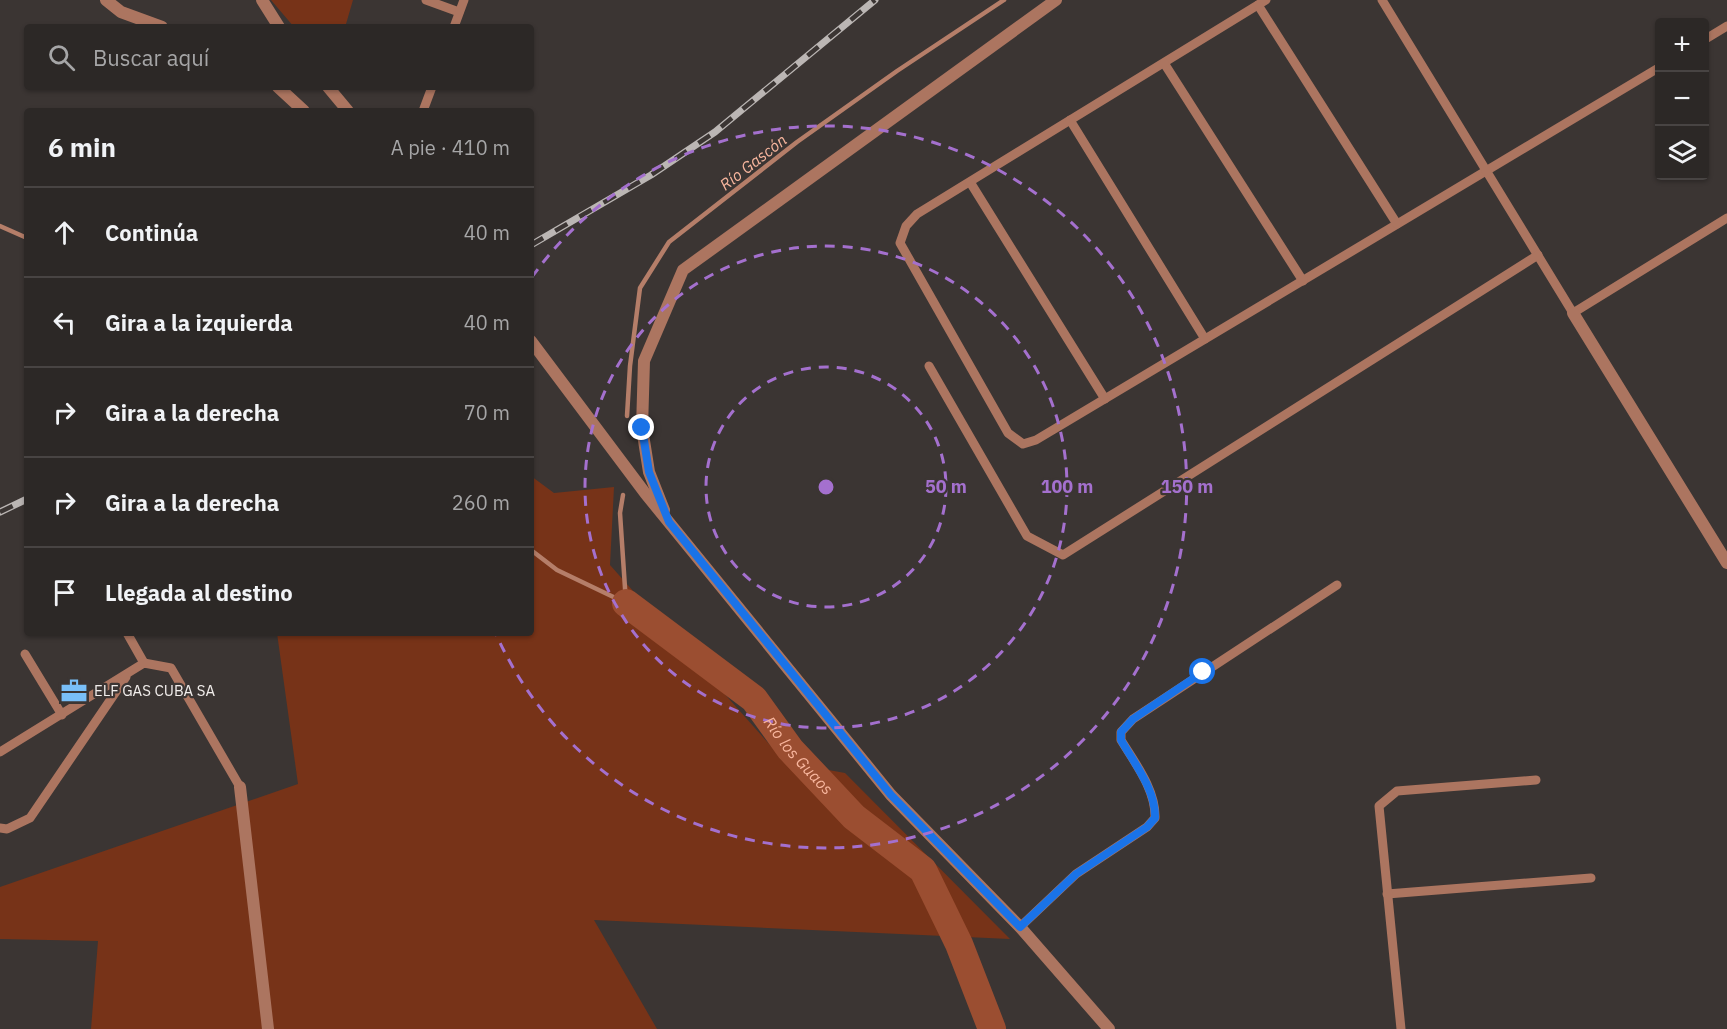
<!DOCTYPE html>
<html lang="es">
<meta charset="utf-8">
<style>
:root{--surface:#2c2826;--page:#34302e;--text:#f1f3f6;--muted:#a6a6a7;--line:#484443}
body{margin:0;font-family:"IBM Plex Sans",sans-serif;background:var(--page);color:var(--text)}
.controls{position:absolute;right:18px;top:18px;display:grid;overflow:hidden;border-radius:6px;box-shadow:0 2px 4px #0004}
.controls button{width:54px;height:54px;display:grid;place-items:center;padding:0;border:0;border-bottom:2px solid var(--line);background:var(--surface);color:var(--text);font:30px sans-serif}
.stop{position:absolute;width:18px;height:18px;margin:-14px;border:4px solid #1a73e8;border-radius:50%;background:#fff}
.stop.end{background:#1a73e8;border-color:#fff;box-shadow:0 2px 6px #0008}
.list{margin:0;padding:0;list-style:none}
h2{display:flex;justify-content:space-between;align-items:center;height:78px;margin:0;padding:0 24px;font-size:26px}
h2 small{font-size:20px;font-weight:400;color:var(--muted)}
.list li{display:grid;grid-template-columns:39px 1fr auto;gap:18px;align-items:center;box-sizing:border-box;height:90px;padding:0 24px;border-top:2px solid var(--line)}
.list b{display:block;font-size:22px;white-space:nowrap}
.list em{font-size:20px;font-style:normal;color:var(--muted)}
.icon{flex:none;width:33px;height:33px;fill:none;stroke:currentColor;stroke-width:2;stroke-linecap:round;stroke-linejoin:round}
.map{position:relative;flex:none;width:1727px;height:1029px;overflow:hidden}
.search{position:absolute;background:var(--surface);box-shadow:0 2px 4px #0004;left:24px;top:24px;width:510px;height:66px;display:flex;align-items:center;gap:15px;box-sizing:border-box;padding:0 21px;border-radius:6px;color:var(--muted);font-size:22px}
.panel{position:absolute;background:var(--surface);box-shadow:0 2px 4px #0004;left:24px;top:108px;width:510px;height:528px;border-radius:6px}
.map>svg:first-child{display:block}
.green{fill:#773318}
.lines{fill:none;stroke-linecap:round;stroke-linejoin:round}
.stream{stroke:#b57e69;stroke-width:4.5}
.river{stroke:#9b4e31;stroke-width:28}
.service{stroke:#ac7560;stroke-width:9}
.minor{stroke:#ac7560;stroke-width:12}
.rail-casing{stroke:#bbb6b4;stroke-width:7}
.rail{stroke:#3b3533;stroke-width:4.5;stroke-dasharray:14;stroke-linecap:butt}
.route{stroke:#1a73e8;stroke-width:8}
.ring{fill:none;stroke:#a470ce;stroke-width:3;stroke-dasharray:10 8}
.labels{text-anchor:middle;stroke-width:4.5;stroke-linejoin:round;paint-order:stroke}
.poi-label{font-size:15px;fill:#f1edeb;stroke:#3b3533;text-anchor:start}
.water-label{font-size:16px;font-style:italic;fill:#f8b69e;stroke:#3b3533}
.centre{fill:#a470ce;stroke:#3b3533;stroke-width:3}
.ring-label{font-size:18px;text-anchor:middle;font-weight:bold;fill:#a470ce;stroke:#3b3533;stroke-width:4.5;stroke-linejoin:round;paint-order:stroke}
</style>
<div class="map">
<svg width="1727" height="1029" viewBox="0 0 1727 1029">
<rect width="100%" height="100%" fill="#3b3533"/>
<g class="green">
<polygon points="271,0 353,0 346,24 351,27 294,27"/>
<polygon points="531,476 554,493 614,487 610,565 785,762 845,773 1010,939 594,920 657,1029 91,1029 98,941 0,939 0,887 298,784 277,633 531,633"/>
</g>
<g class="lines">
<g class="stream">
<polyline points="0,226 27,238"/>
<polyline points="627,416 630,366 640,288 669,242 797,142 897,71 1004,0"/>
<polyline points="531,550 557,570 626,603 620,513 623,495"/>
</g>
<path class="river" id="s1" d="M 626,603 L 754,699 L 790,749 L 854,817 L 923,870 L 959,944 L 992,1029"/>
<g class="service">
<polyline points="426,0 459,12"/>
<polyline points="1266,0 917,214 906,226 900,243 1008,433 1023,444 1036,440 1660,67"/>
<polyline points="1382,0 1573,313 1727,218"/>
<polyline points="1258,5 1397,224"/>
<polyline points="454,27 464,0"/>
<polyline points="1704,40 1727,26"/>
<polyline points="1164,63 1303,281"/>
<polyline points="423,111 432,87"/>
<polyline points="1070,120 1205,339"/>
<polyline points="970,182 1105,399"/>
<polyline points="929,366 1027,536 1063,555 1538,255"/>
<polyline points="127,633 144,663"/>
<polyline points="25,654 62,715"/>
<polyline points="0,752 144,663 171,668 240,787"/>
<polyline points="0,828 7,829 30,818 126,677"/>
<polyline points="1387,894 1591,878"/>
<path d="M 1020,927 L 1076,874 L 1147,827 L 1155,818 C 1156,790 1135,763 1121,740 L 1121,732 L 1133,719 L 1337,585"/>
<polyline points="1401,1029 1379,806 1397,791 1536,780"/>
</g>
<g class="minor">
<polyline points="106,0 121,12 162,27"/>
<polyline points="262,0 279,27"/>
<polyline points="278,87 304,111"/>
<polyline points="328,87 348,111"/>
<polyline points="1573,313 1727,563"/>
<polyline points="531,341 645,493 891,795 1020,927 1109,1029"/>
<polyline points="664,510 649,472 642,428 644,361 683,270 1056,0"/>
<polyline points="240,787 268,1029"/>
</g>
<g class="rail-casing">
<g id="rail">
<polyline points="531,245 651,175 715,132 875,0"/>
<polyline points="0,512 27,499"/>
</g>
</g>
<use href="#rail" class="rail"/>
</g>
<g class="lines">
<path class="route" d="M 642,428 L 649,472 L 669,522 L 891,795 L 1020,927 L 1076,874 L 1147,827 L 1155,818 C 1156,790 1134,763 1121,740 L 1121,732 L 1133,719 L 1203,672"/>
</g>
<g class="ring">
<circle cx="826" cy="487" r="120"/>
<circle cx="826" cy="487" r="241"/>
<path d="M532 277A361 361 0 1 1 496 634"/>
</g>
<defs>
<g id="office-bare" transform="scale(2.07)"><path d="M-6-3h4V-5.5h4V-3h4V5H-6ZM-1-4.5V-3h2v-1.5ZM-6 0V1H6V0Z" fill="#79bff8" stroke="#3b3533" stroke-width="2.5" paint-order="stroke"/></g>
</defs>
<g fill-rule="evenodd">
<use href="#office-bare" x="74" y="691"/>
</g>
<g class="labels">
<g class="poi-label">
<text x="94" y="696">ELF GAS CUBA SA</text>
</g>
<g class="water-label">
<text transform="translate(753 162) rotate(-38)" y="6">Río Gascón</text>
<text dy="6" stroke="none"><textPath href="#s1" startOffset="232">Río los Guaos</textPath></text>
</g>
</g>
<circle cx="826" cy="487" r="9" class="centre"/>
<g class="ring-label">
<text x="946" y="493">50 m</text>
<text x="1067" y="493">100 m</text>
<text x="1187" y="493">150 m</text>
</g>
</svg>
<div class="controls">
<button>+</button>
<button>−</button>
<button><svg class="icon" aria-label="layers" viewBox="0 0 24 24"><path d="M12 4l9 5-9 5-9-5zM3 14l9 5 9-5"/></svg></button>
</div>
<div class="stop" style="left:1203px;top:672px"></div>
<div class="stop end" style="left:642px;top:428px"></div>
<div class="search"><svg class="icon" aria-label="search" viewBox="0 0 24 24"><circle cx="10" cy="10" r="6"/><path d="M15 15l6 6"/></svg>Buscar aquí</div>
<section class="panel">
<h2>6 min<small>A pie · 410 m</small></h2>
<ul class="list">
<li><svg class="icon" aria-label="ahead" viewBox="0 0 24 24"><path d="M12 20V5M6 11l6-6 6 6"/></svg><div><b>Continúa</b></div><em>40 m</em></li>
<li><svg class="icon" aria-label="left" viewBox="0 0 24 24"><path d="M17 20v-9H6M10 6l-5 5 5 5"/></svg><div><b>Gira a la izquierda</b></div><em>40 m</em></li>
<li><svg class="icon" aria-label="right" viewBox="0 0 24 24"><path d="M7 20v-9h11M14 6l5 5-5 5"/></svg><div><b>Gira a la derecha</b></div><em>70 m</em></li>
<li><svg class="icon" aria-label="right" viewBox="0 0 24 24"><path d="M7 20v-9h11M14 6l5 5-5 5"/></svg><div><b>Gira a la derecha</b></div><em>260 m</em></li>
<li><svg class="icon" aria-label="arrive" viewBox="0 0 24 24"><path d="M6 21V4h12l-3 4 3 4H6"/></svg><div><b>Llegada al destino</b></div></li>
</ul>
</section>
</div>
